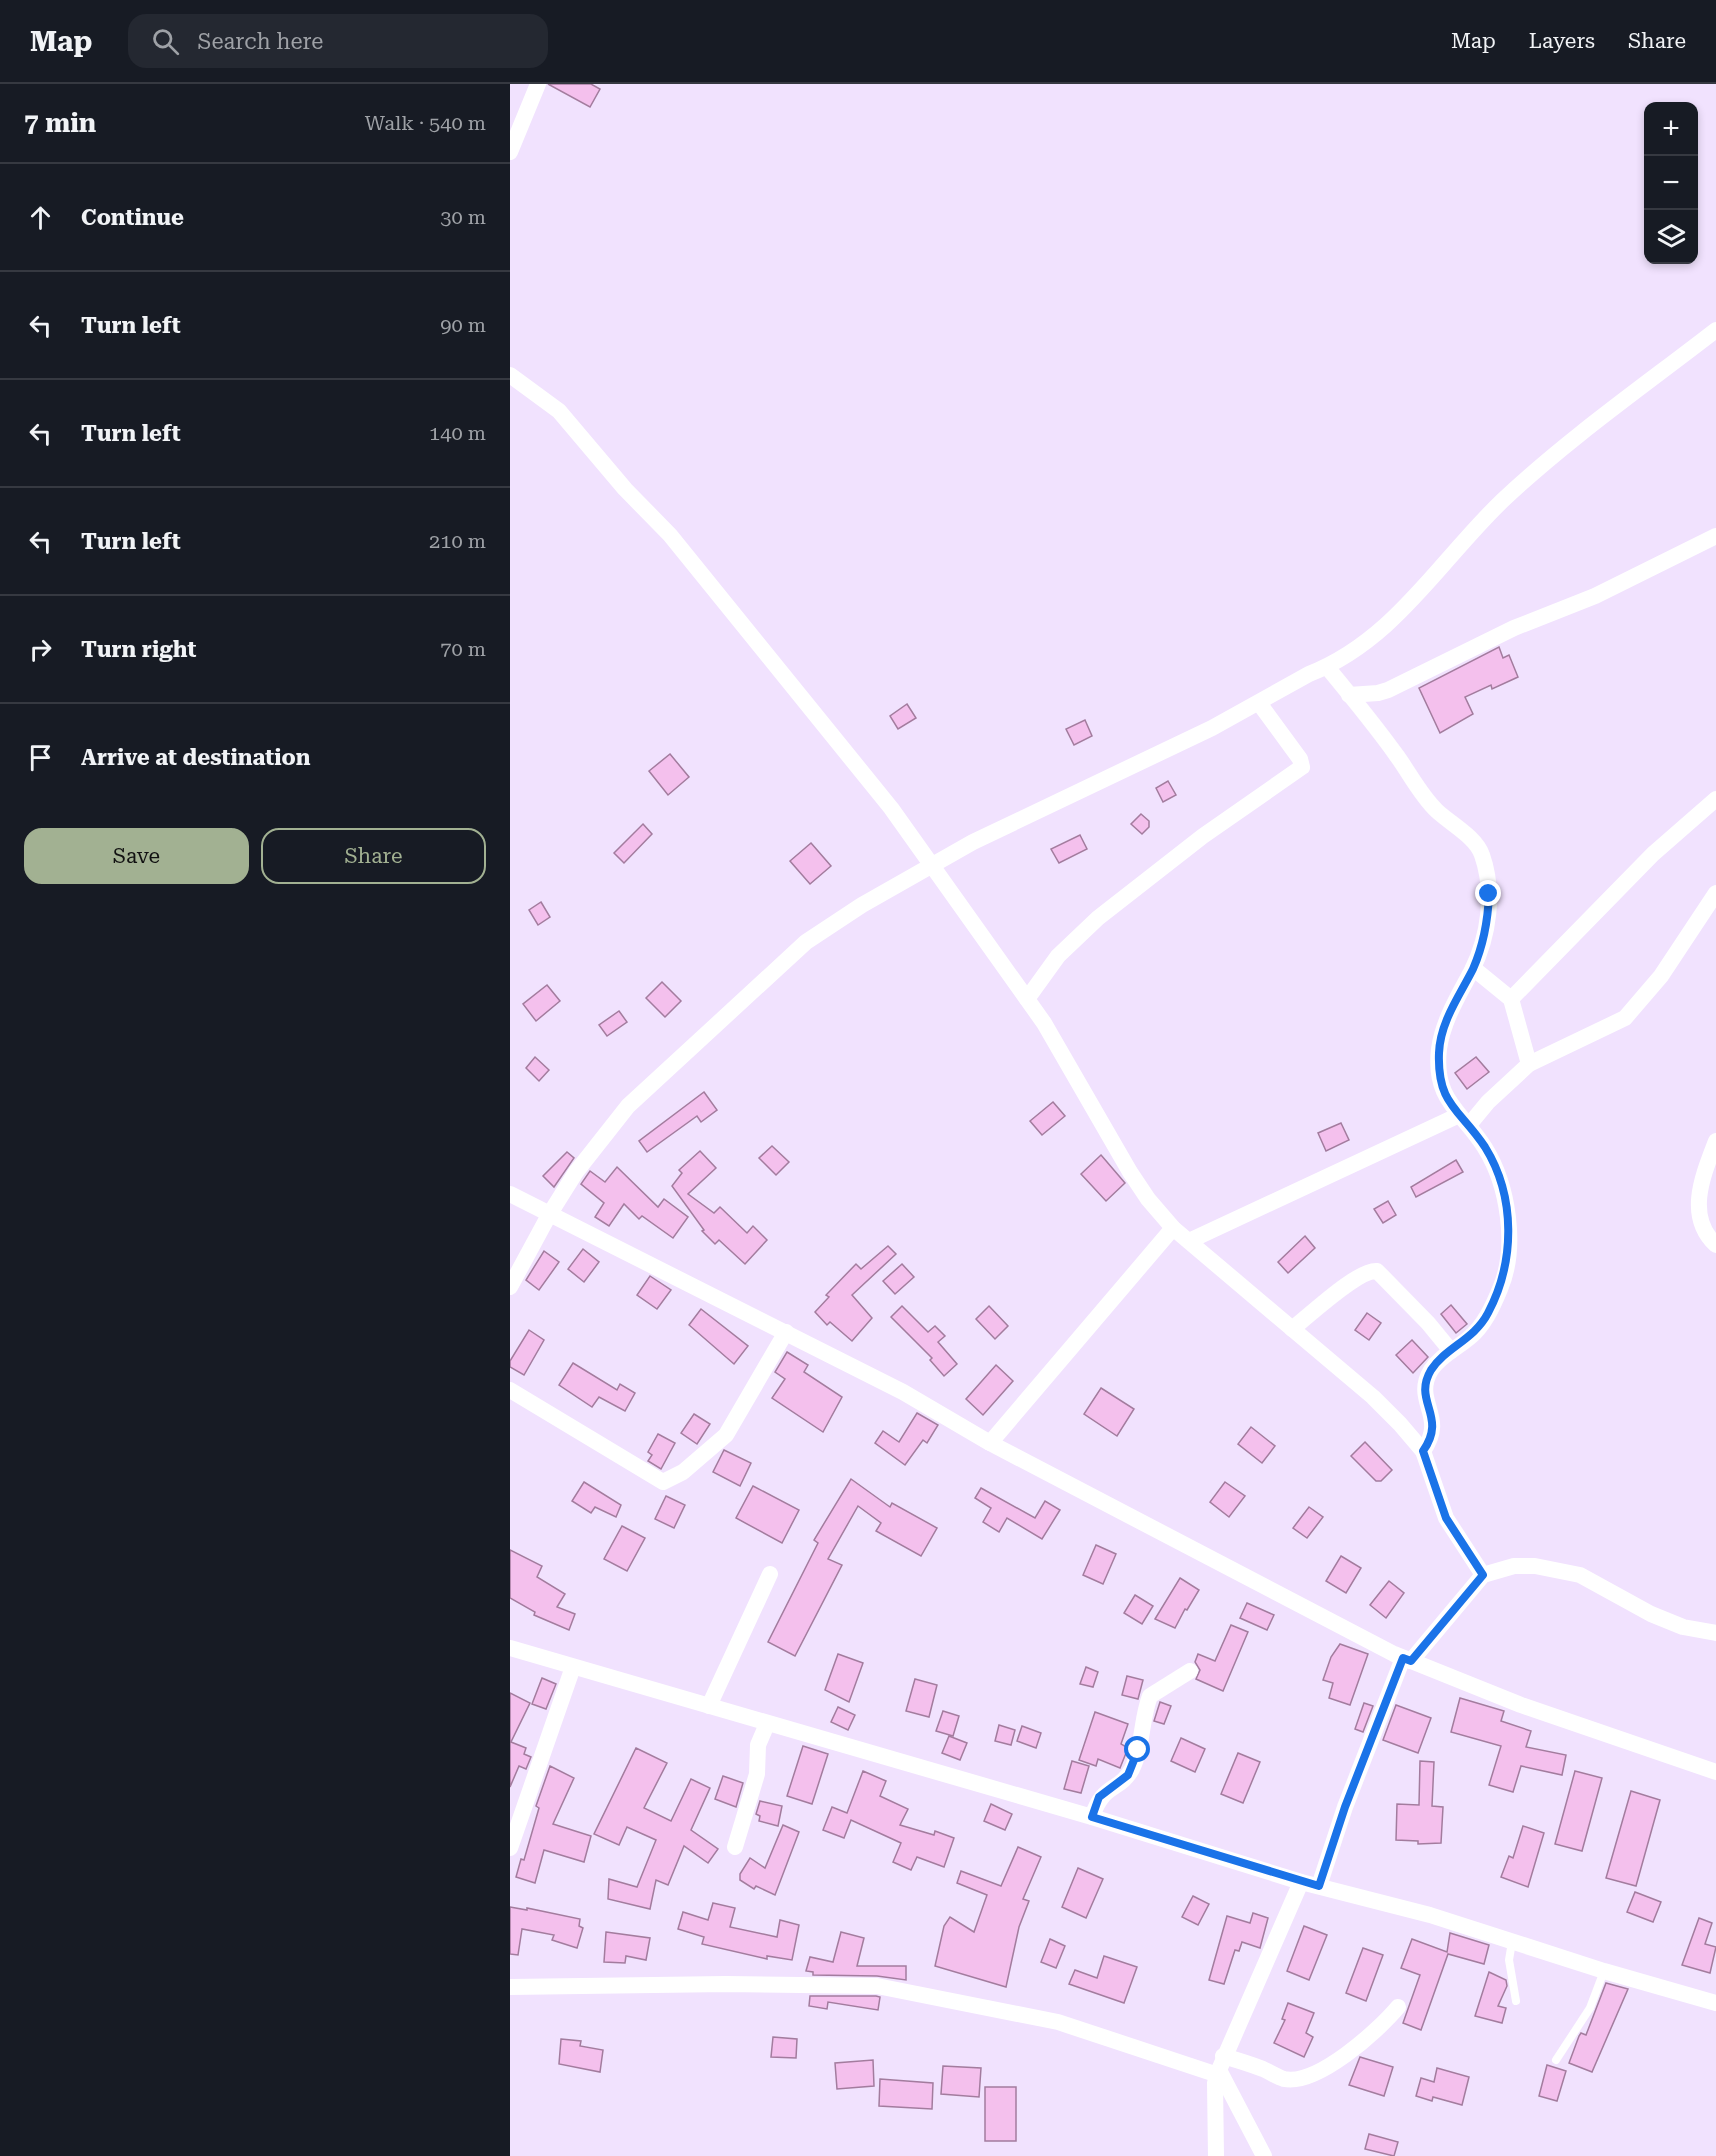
<!DOCTYPE html>
<meta charset="utf-8">
<style>
:root{--surface:#171b24;--page:#242831;--text:#f1f3f6;--muted:#9ea1a6;--line:#363941;--accent:#a2b192}
body{margin:0;font-family:"Roboto Serif",serif;background:var(--page);color:var(--text)}
.controls{position:absolute;right:18px;top:18px;display:grid;overflow:hidden;border-radius:12px;box-shadow:0 3px 9px #0003}
.controls button{width:54px;height:54px;display:grid;place-items:center;padding:0;border:0;border-bottom:2px solid var(--line);background:var(--surface);color:var(--text);font:30px sans-serif}
.stop{position:absolute;width:18px;height:18px;margin:-14px;border:4px solid #1a73e8;border-radius:50%;background:#fff}
.stop.end{background:#1a73e8;border-color:#fff;box-shadow:0 2px 6px #0008}
.list{margin:0;padding:0;list-style:none}
h2{display:flex;justify-content:space-between;align-items:center;height:78px;margin:0;padding:0 24px;font-size:26px}
h2 small{font-size:20px;font-weight:400;color:var(--muted)}
.list li{display:grid;grid-template-columns:39px 1fr auto;gap:18px;align-items:center;box-sizing:border-box;height:108px;padding:0 24px;border-top:2px solid var(--line)}
.list b{display:block;font-size:22px;white-space:nowrap}
.list em{font-size:20px;font-style:normal;color:var(--muted)}
.actions{display:flex;gap:12px;padding:18px 24px}
.actions a{flex:1;padding:14px 0;border:2px solid var(--accent);border-radius:18px;text-align:center;font-size:21px;color:var(--accent)}
.actions .main{background:var(--accent);color:#111}
.icon{flex:none;width:33px;height:33px;fill:none;stroke:currentColor;stroke-width:2;stroke-linecap:round;stroke-linejoin:round}
.map{position:relative;flex:none;width:1206px;height:2072px;overflow:hidden}
header{display:flex;align-items:center;gap:36px;box-sizing:border-box;height:84px;padding:0 30px;background:var(--surface);border-bottom:2px solid var(--line)}
header strong{font-size:28px}
nav{display:flex;gap:33px;margin-inline-start:auto;font-size:21px}
.search{width:420px;height:54px;background:var(--page);display:flex;align-items:center;gap:15px;box-sizing:border-box;padding:0 21px;border-radius:18px;color:var(--muted);font-size:22px}
main{display:flex}
aside{flex:1;background:var(--surface)}
.map>svg:first-child{display:block}
.building{fill:#f4c0ed;stroke:#a37c9e;stroke-width:1.5}
.lines{fill:none;stroke-linecap:round;stroke-linejoin:round}
.lane{stroke:#fff;stroke-width:8}
.street{stroke:#fff;stroke-width:16}
.route{stroke:#1a73e8;stroke-width:8}
</style>
<header>
<strong>Map</strong>
<div class="search"><svg class="icon" aria-label="search" viewBox="0 0 24 24"><circle cx="10" cy="10" r="6"/><path d="M15 15l6 6"/></svg>Search here</div>
<nav><a>Map</a><a>Layers</a><a>Share</a></nav>
</header>
<main>
<aside>
<h2>7 min<small>Walk · 540 m</small></h2>
<ul class="list">
<li><svg class="icon" aria-label="ahead" viewBox="0 0 24 24"><path d="M12 20V5M6 11l6-6 6 6"/></svg><div><b>Continue</b></div><em>30 m</em></li>
<li><svg class="icon" aria-label="left" viewBox="0 0 24 24"><path d="M17 20v-9H6M10 6l-5 5 5 5"/></svg><div><b>Turn left</b></div><em>90 m</em></li>
<li><svg class="icon" aria-label="left" viewBox="0 0 24 24"><path d="M17 20v-9H6M10 6l-5 5 5 5"/></svg><div><b>Turn left</b></div><em>140 m</em></li>
<li><svg class="icon" aria-label="left" viewBox="0 0 24 24"><path d="M17 20v-9H6M10 6l-5 5 5 5"/></svg><div><b>Turn left</b></div><em>210 m</em></li>
<li><svg class="icon" aria-label="right" viewBox="0 0 24 24"><path d="M7 20v-9h11M14 6l5 5-5 5"/></svg><div><b>Turn right</b></div><em>70 m</em></li>
<li><svg class="icon" aria-label="arrive" viewBox="0 0 24 24"><path d="M6 21V4h12l-3 4 3 4H6"/></svg><div><b>Arrive at destination</b></div></li>
</ul>
<div class="actions"><a class="main">Save</a><a>Share</a></div>
</aside>
<div class="map">
<svg width="1206" height="2072" viewBox="0 0 1206 2072">
<rect width="100%" height="100%" fill="#f1e2fe"/>
<g class="building">
<polygon points="38,0 81,0 90,5 80,23"/>
<polygon points="989,563 993,574 999,571 1008,593 982,605 981,601 955,613 963,630 930,649 909,604"/>
<polygon points="397,620 406,634 388,645 380,632"/>
<polygon points="575,636 582,652 564,661 556,645"/>
<polygon points="160,670 179,693 158,711 139,687"/>
<polygon points="658,697 666,711 653,718 646,704"/>
<polygon points="631,730 639,737 639,743 632,750 621,740"/>
<polygon points="133,740 142,750 114,779 104,769"/>
<polygon points="570,751 577,765 549,779 541,765"/>
<polygon points="301,759 321,782 300,800 280,777"/>
<polygon points="31,818 40,833 28,841 19,826"/>
<polygon points="152,898 171,917 155,933 136,914"/>
<polygon points="37,901 50,917 26,937 13,920"/>
<polygon points="109,927 117,938 97,952 89,941"/>
<polygon points="25,973 39,986 29,997 16,984"/>
<polygon points="966,973 979,988 957,1005 945,989"/>
<polygon points="194,1008 207,1026 191,1038 187,1032 137,1068 129,1057"/>
<polygon points="543,1018 555,1032 532,1051 520,1037"/>
<polygon points="831,1039 839,1056 816,1067 808,1049"/>
<polygon points="262,1062 279,1078 266,1091 249,1074"/>
<polygon points="190,1067 206,1084 178,1110 204,1129 210,1123 237,1149 243,1142 257,1156 235,1180 209,1156 205,1160 192,1147 194,1146 162,1102 172,1089 169,1086"/>
<polygon points="57,1068 64,1074 44,1103 33,1092"/>
<polygon points="591,1071 615,1099 596,1117 571,1090"/>
<polygon points="946,1076 953,1088 906,1113 901,1103"/>
<polygon points="107,1083 148,1123 154,1115 178,1133 163,1154 132,1132 129,1135 114,1120 99,1142 85,1133 94,1119 71,1100 80,1087 95,1098"/>
<polygon points="878,1117 886,1131 873,1139 864,1125"/>
<polygon points="795,1152 805,1164 778,1189 768,1178"/>
<polygon points="378,1162 386,1170 342,1211 362,1234 342,1257 320,1238 317,1241 305,1228 319,1213 316,1211 346,1180 351,1185"/>
<polygon points="73,1165 89,1178 74,1198 58,1185"/>
<polygon points="34,1167 49,1178 29,1206 16,1196"/>
<polygon points="392,1180 404,1193 385,1210 373,1197"/>
<polygon points="140,1192 161,1206 147,1225 127,1211"/>
<polygon points="941,1221 957,1240 946,1249 931,1230"/>
<polygon points="392,1222 418,1248 425,1242 435,1252 428,1258 447,1280 434,1292 420,1276 422,1274 381,1233"/>
<polygon points="479,1222 498,1242 485,1255 466,1235"/>
<polygon points="191,1225 238,1262 224,1280 179,1241"/>
<polygon points="857,1229 871,1239 859,1256 845,1246"/>
<polygon points="19,1246 34,1256 14,1291 0,1283 0,1277"/>
<polygon points="902,1256 918,1273 903,1289 886,1271"/>
<polygon points="277,1268 298,1281 294,1288 332,1313 313,1348 262,1314 275,1295 265,1288"/>
<polygon points="63,1279 107,1306 110,1300 125,1309 115,1327 89,1313 82,1323 49,1301"/>
<polygon points="486,1281 503,1297 473,1331 456,1315"/>
<polygon points="591,1304 624,1325 607,1352 574,1330"/>
<polygon points="407,1329 428,1341 417,1359 413,1356 395,1381 365,1359 373,1347 389,1358"/>
<polygon points="184,1330 200,1340 187,1360 171,1349"/>
<polygon points="741,1343 765,1362 752,1379 728,1360"/>
<polygon points="148,1350 165,1359 151,1385 138,1377 142,1371 138,1368"/>
<polygon points="855,1358 882,1386 871,1397 866,1397 841,1372"/>
<polygon points="214,1366 241,1379 230,1402 203,1388"/>
<polygon points="341,1395 380,1423 382,1419 427,1444 411,1472 366,1447 371,1439 348,1422 318,1475 332,1481 285,1572 258,1558 308,1459 304,1456"/>
<polygon points="74,1398 111,1421 106,1433 85,1423 81,1429 62,1417"/>
<polygon points="715,1398 735,1412 719,1433 700,1418"/>
<polygon points="243,1402 289,1426 272,1459 226,1434"/>
<polygon points="471,1404 525,1434 535,1417 550,1426 532,1455 497,1434 489,1448 473,1438 481,1424 465,1414"/>
<polygon points="156,1412 175,1421 164,1444 145,1435"/>
<polygon points="799,1423 813,1433 797,1454 783,1444"/>
<polygon points="112,1442 135,1454 117,1487 94,1475"/>
<polygon points="586,1461 606,1470 593,1500 573,1491"/>
<polygon points="0,1466 32,1482 27,1493 55,1510 47,1523 65,1530 59,1546 24,1531 25,1528 0,1514"/>
<polygon points="831,1472 851,1484 836,1509 816,1497"/>
<polygon points="670,1494 689,1506 677,1526 675,1525 665,1544 645,1535"/>
<polygon points="879,1497 894,1509 876,1534 860,1521"/>
<polygon points="625,1511 643,1522 632,1540 614,1529"/>
<polygon points="737,1519 764,1531 757,1546 730,1534"/>
<polygon points="721,1541 738,1548 713,1607 686,1595 690,1586 685,1578 688,1570 705,1577"/>
<polygon points="830,1560 858,1570 840,1621 819,1614 823,1599 813,1596 821,1573"/>
<polygon points="328,1570 353,1579 339,1618 315,1606"/>
<polygon points="576,1583 588,1588 583,1603 570,1600"/>
<polygon points="617,1592 633,1596 628,1615 612,1611"/>
<polygon points="32,1594 46,1600 36,1625 22,1620"/>
<polygon points="405,1595 427,1601 419,1633 396,1627"/>
<polygon points="0,1609 20,1619 1,1658 16,1664 14,1670 21,1673 16,1685 9,1682 0,1703"/>
<polygon points="950,1614 994,1627 991,1637 1021,1647 1016,1663 1056,1671 1052,1691 1011,1682 1003,1708 979,1701 991,1662 941,1648"/>
<polygon points="650,1618 661,1622 654,1640 644,1637"/>
<polygon points="854,1619 863,1622 853,1648 845,1645"/>
<polygon points="886,1621 921,1634 908,1669 873,1656"/>
<polygon points="328,1623 345,1631 338,1646 321,1638"/>
<polygon points="433,1627 449,1632 443,1652 426,1647"/>
<polygon points="585,1628 618,1640 611,1660 618,1664 610,1684 588,1675 586,1682 569,1676"/>
<polygon points="489,1641 505,1646 501,1661 485,1657"/>
<polygon points="512,1642 531,1649 526,1664 507,1657"/>
<polygon points="439,1652 457,1659 450,1676 432,1669"/>
<polygon points="671,1654 695,1665 685,1688 661,1677"/>
<polygon points="293,1662 318,1670 302,1720 277,1712"/>
<polygon points="126,1664 157,1679 134,1724 161,1737 181,1695 200,1704 181,1746 208,1765 198,1779 174,1762 158,1801 146,1796 140,1825 98,1815 99,1795 127,1803 146,1756 117,1743 109,1761 84,1750"/>
<polygon points="728,1669 750,1678 733,1719 711,1710"/>
<polygon points="562,1677 579,1682 571,1709 554,1705"/>
<polygon points="910,1677 924,1678 922,1722 933,1723 931,1759 908,1760 908,1757 886,1756 887,1720 909,1721"/>
<polygon points="40,1682 64,1694 43,1740 81,1752 74,1778 34,1766 25,1799 6,1793 11,1775 14,1776 29,1724 26,1722"/>
<polygon points="353,1687 376,1697 370,1712 398,1725 390,1741 424,1751 425,1747 444,1754 434,1783 407,1773 401,1786 383,1778 391,1759 341,1736 334,1754 313,1746 322,1723 337,1729"/>
<polygon points="1065,1687 1092,1694 1072,1767 1045,1760"/>
<polygon points="213,1692 233,1699 226,1723 205,1715"/>
<polygon points="1121,1707 1150,1716 1126,1802 1096,1794"/>
<polygon points="250,1717 272,1722 268,1742 249,1737 250,1732 246,1730"/>
<polygon points="481,1720 502,1730 495,1746 474,1737"/>
<polygon points="273,1741 289,1748 265,1811 246,1802 244,1805 230,1796 230,1790 240,1774 255,1784"/>
<polygon points="1013,1742 1034,1749 1018,1803 991,1793 999,1772 1003,1774"/>
<polygon points="508,1763 531,1773 513,1815 519,1817 509,1843 496,1903 425,1882 434,1842 440,1833 464,1848 477,1811 447,1799 451,1787 491,1802"/>
<polygon points="568,1784 593,1795 576,1834 552,1823"/>
<polygon points="1125,1808 1151,1818 1143,1838 1117,1828"/>
<polygon points="683,1812 699,1820 688,1841 672,1833"/>
<polygon points="203,1819 225,1824 220,1843 267,1853 270,1836 289,1841 282,1876 257,1872 257,1875 192,1860 194,1853 168,1845 173,1828 198,1836"/>
<polygon points="0,1823 17,1826 17,1824 70,1835 69,1842 73,1844 67,1864 42,1856 44,1851 12,1845 8,1871 0,1870"/>
<polygon points="743,1829 758,1834 750,1864 732,1858 729,1867 725,1866 714,1900 699,1896 717,1832 740,1839"/>
<polygon points="1189,1834 1202,1839 1195,1860 1206,1863 1200,1889 1172,1881"/>
<polygon points="794,1842 817,1851 799,1896 777,1887"/>
<polygon points="96,1848 140,1854 136,1876 116,1872 115,1879 94,1878"/>
<polygon points="331,1848 354,1854 347,1882 396,1882 396,1896 367,1892 303,1891 303,1888 296,1887 300,1873 323,1878"/>
<polygon points="940,1849 979,1861 974,1880 938,1870 911,1946 893,1939 910,1891 891,1884 902,1855 937,1868"/>
<polygon points="540,1855 555,1862 546,1884 531,1878"/>
<polygon points="853,1864 873,1871 856,1917 836,1909"/>
<polygon points="594,1872 627,1883 614,1919 559,1900 565,1886 587,1894"/>
<polygon points="979,1888 996,1896 997,1902 988,1922 996,1924 992,1939 965,1932"/>
<polygon points="1096,1899 1118,1905 1082,1988 1059,1979 1069,1952 1071,1949 1076,1951"/>
<polygon points="300,1912 366,1912 370,1913 368,1926 318,1918 317,1925 299,1922"/>
<polygon points="778,1919 804,1929 796,1949 803,1953 794,1973 764,1959 775,1936 772,1935"/>
<polygon points="263,1953 287,1955 286,1974 261,1973"/>
<polygon points="51,1955 71,1957 70,1962 93,1966 90,1988 49,1980"/>
<polygon points="850,1973 883,1983 874,2012 839,2001"/>
<polygon points="363,1976 364,2002 327,2005 325,1979"/>
<polygon points="1037,1981 1056,1987 1047,2017 1029,2012"/>
<polygon points="433,1982 471,1984 469,2013 431,2010"/>
<polygon points="927,1984 959,1993 952,2021 923,2013 922,2017 906,2012 911,1994 924,1998"/>
<polygon points="370,1995 423,1999 422,2025 369,2022"/>
<rect x="475" y="2003" width="31" height="54"/>
<polygon points="859,2050 888,2058 884,2072 855,2065"/>
</g>
<g class="lines">
<g class="lane">
<polyline points="1002,1858 999,1876 1006,1917"/>
<polyline points="1046,1976 1080,1924 1094,1887"/>
</g>
<g class="street">
<polyline points="0,68 28,0"/>
<polyline points="0,291 49,327 115,405 160,451 381,724 534,939 620,1088 638,1115 663,1144 863,1313 890,1340 913,1367 936,1434 973,1491"/>
<path d="M 817,583 C 841,612 865,641 887,672 C 900,690 911,712 927,727 C 941,740 966,753 972,771 C 985,808 979,852 962,886 C 949,911 933,936 929,965 C 923,1017 952,1027 975,1064 C 998,1101 1008,1163 990,1205 C 983,1222 974,1242 959,1254 C 946,1265 930,1272 921,1286 C 902,1318 938,1332 913,1367"/>
<polyline points="839,611 868,609 878,606 1004,544 1085,512 1206,452"/>
<polyline points="963,884 1001,915 1019,980"/>
<polyline points="517,915 548,872 588,834 693,752 792,683 790,675 749,619"/>
<polyline points="1001,915 1143,770 1206,715"/>
<polyline points="959,1041 978,1018 1019,980 1115,934 1151,892 1206,809"/>
<path d="M 1206,1057 C 1193,1091 1175,1132 1206,1161"/>
<polyline points="0,1110 393,1308 480,1359 884,1570 1011,1621 1206,1688"/>
<polyline points="679,1157 947,1032"/>
<path d="M 0,1203 L 39,1131 L 66,1088 L 118,1022 L 296,858 L 352,821 L 463,758 L 702,644 L 799,590 C 884,557 930,476 993,416 C 1059,354 1135,301 1206,246"/>
<path d="M 782,1245 C 799,1232 848,1185 867,1187 L 918,1239 L 941,1267"/>
<polyline points="0,1306 153,1398 173,1388 216,1351 276,1248"/>
<polyline points="480,1359 663,1144"/>
<polyline points="0,1564 582,1733 791,1798 920,1831 1094,1887 1206,1919"/>
<polyline points="901,1577 973,1491 1004,1482 1025,1482 1070,1491 1141,1530 1173,1543 1206,1549"/>
<polyline points="199,1622 260,1490"/>
<path d="M 582,1733 C 593,1699 609,1708 622,1685 C 633,1663 631,1635 640,1612 L 680,1587"/>
<polyline points="225,1763 247,1690 248,1661 257,1640"/>
<polyline points="0,1764 63,1583"/>
<polyline points="809,1802 835,1723 893,1574"/>
<polyline points="0,1903 216,1900 367,1902 548,1938 708,1991"/>
<path d="M 713,1972 C 727,1976 740,1980 753,1985 C 760,1988 767,1993 774,1995 C 807,2002 868,1947 888,1923"/>
<polyline points="709,1986 754,2072"/>
<polyline points="706,2072 705,1999 709,1986 791,1798"/>
</g>
</g>
<g class="lines">
<path class="route" d="M 628,1666 L 618,1691 L 589,1713 L 582,1733 L 809,1802 L 835,1723 L 893,1574 L 901,1577 L 973,1491 L 936,1434 L 913,1367 C 938,1332 902,1318 921,1286 C 936,1263 964,1256 978,1229 C 1005,1178 1006,1113 975,1063 C 950,1025 927,1021 929,969 C 930,938 950,911 963,885 C 974,860 978,836 979,810"/>
</g>
</svg>
<div class="controls">
<button>+</button>
<button>−</button>
<button><svg class="icon" aria-label="layers" viewBox="0 0 24 24"><path d="M12 4l9 5-9 5-9-5zM3 14l9 5 9-5"/></svg></button>
</div>
<div class="stop" style="left:628px;top:1666px"></div>
<div class="stop end" style="left:979px;top:810px"></div>
</div>
</main>
